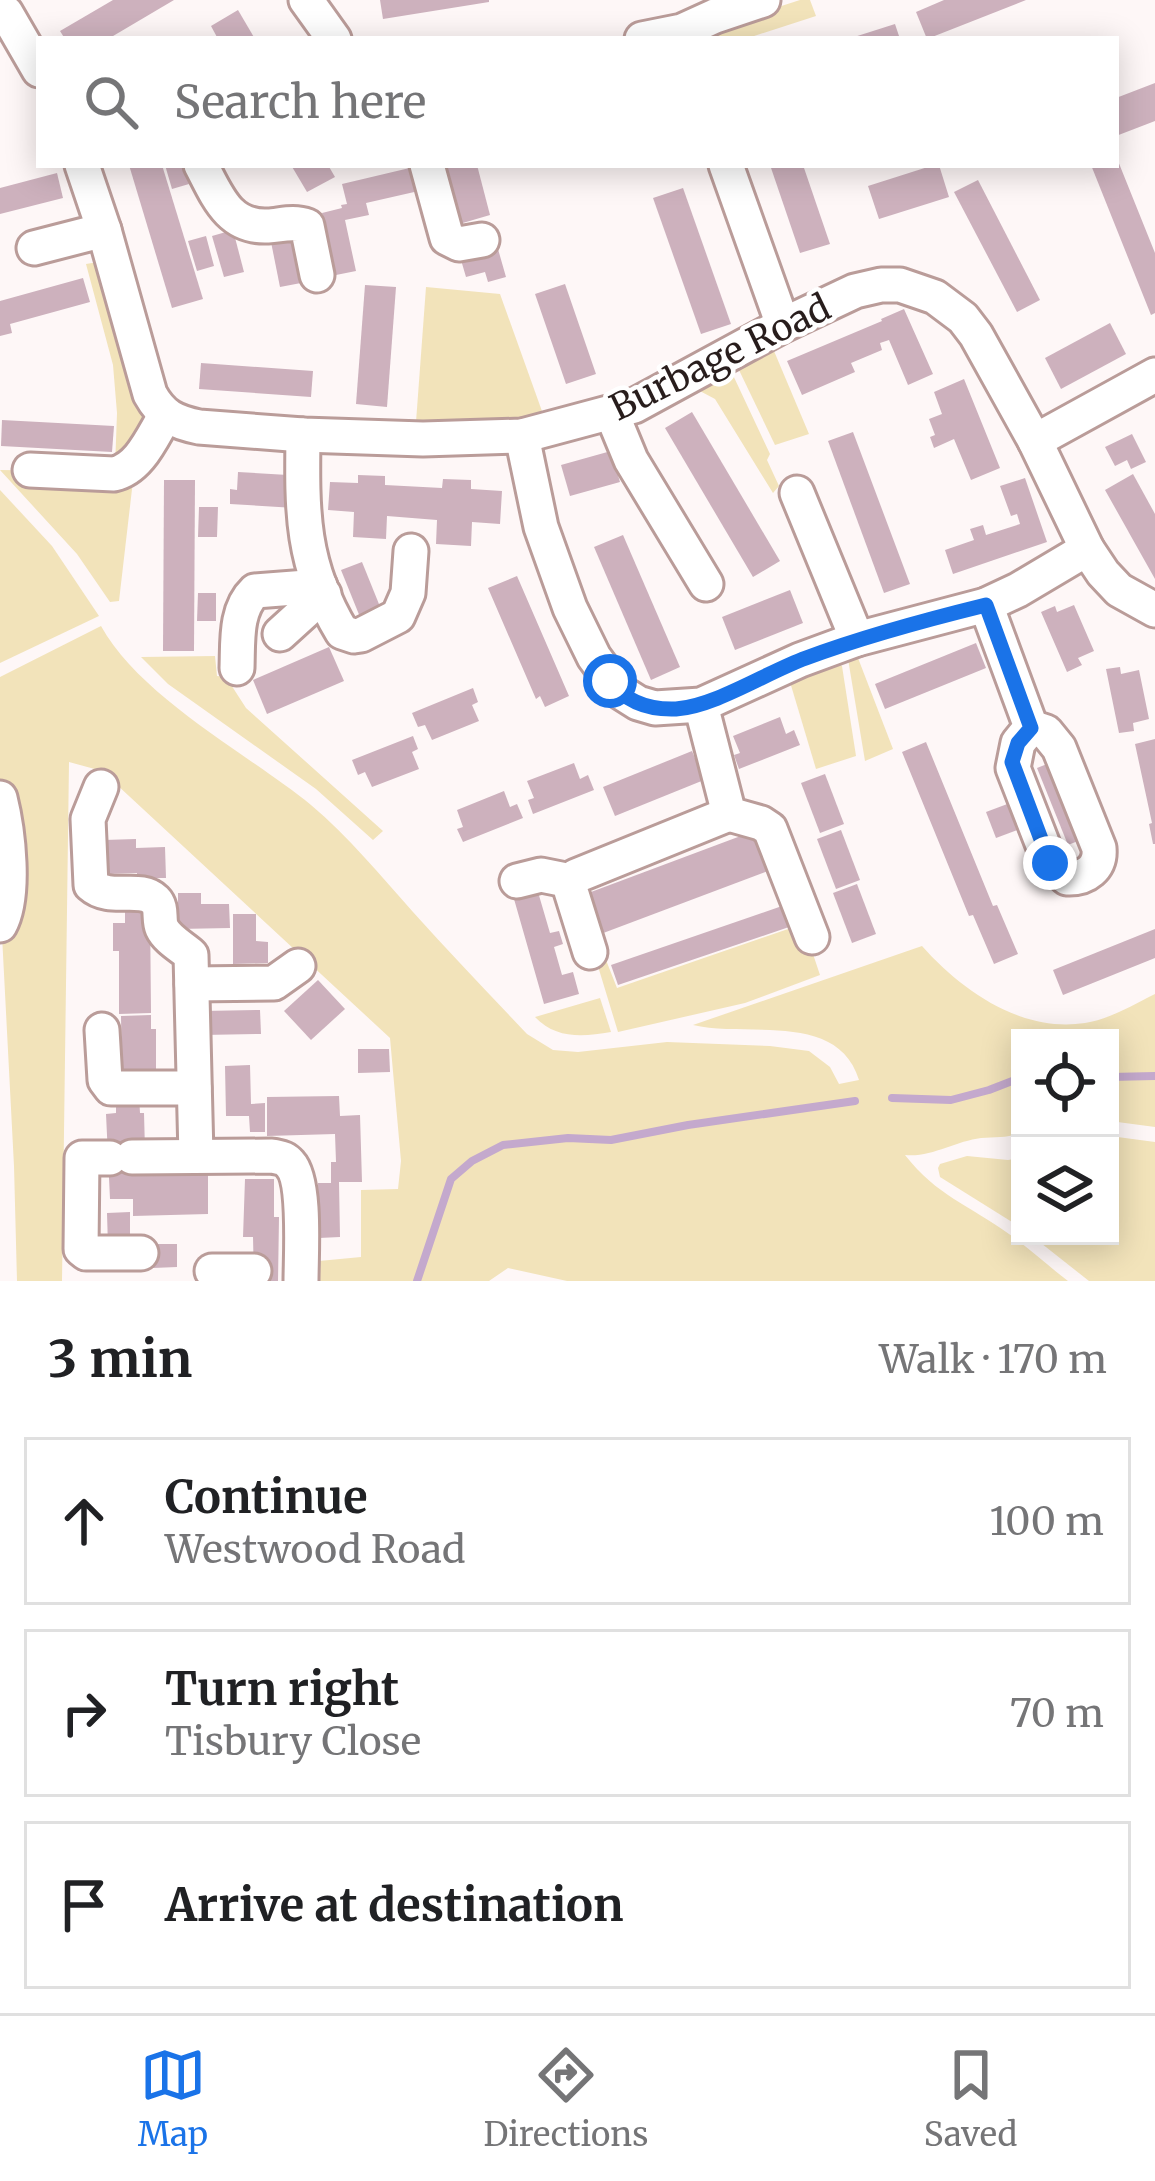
<!DOCTYPE html>
<meta charset="utf-8">
<style>
:root{--surface:#fff;--page:#f6f6f6;--text:#202124;--muted:#757577;--line:#e0e0e0;--accent:#1a73e8}
body{margin:0;font-family:Merriweather,serif;background:var(--page);color:var(--text)}
.controls{position:absolute;right:36px;bottom:36px;display:grid;overflow:hidden;border-radius:0px;box-shadow:0 6px 30px #0003}
.controls button{width:108px;height:108px;display:grid;place-items:center;padding:0;border:0;border-bottom:3px solid var(--line);background:var(--surface);color:var(--text);font:60px sans-serif}
.stop{position:absolute;width:36px;height:36px;margin:-27px;border:9px solid #1a73e8;border-radius:50%;background:#fff}
.stop.end{background:#1a73e8;border-color:#fff;box-shadow:0 3px 12px #0008}
.list{margin:0;padding:0;list-style:none}
h2{display:flex;justify-content:space-between;align-items:center;height:156px;margin:0;padding:0 48px;font-size:51px}
h2 small{font-size:39px;font-weight:400;color:var(--muted)}
.list li{display:grid;grid-template-columns:78px 1fr auto;gap:36px;align-items:center;box-sizing:border-box;height:168px;margin:0 24px 24px;padding:0 24px;border:3px solid var(--line);border-radius:0px}
.list b{display:block;font-size:45px;white-space:nowrap}
.list p{margin:0;font-size:39px;white-space:nowrap;color:var(--muted)}
.list em{font-size:39px;font-style:normal;color:var(--muted)}
.icon{flex:none;width:66px;height:66px;fill:none;stroke:currentColor;stroke-width:2;stroke-linecap:round;stroke-linejoin:round}
.map{position:relative;flex:none;width:1155px;height:1281px;overflow:hidden}
.search{position:absolute;background:var(--surface);box-shadow:0 6px 30px #0003;left:36px;right:36px;top:36px;height:132px;display:flex;align-items:center;gap:30px;box-sizing:border-box;padding:0 42px;border-radius:0px;color:var(--muted);font-size:45px}
.sheet{height:732px;background:var(--surface)}
nav{display:flex;justify-content:space-around;align-items:center;box-sizing:border-box;height:168px;border-top:3px solid var(--line);background:var(--surface);font-size:33px;color:var(--muted)}
nav a{display:grid;justify-items:center;gap:6px}
nav .on{color:var(--accent)}
.map>svg:first-child{display:block}
.green{fill:#f2e3ba}
.lines{fill:none;stroke-linecap:round;stroke-linejoin:round}
.stream{stroke:#c4a9cd;stroke-width:8}
.building{fill:#cdb1bd}
.minor-casing{stroke:#ba9c99;stroke-width:39}
.minor{stroke:#fff;stroke-width:33}
.route{stroke:#1a73e8;stroke-width:15}
.labels{text-anchor:middle;stroke-width:9;stroke-linejoin:round;paint-order:stroke}
.street-label{font-size:36px;fill:#281d1c;stroke:#fff}
</style>
<div class="map">
<svg width="1155" height="1281" viewBox="0 0 1155 1281">
<rect width="100%" height="100%" fill="#fef7f7"/>
<g class="green">
<polygon points="800,0 810,0 816,16 745,39 705,39 717,27"/>
<polygon points="98,262 147,417 115,468 117,413 113,365 86,264"/>
<polygon points="426,287 500,294 543,414 520,418 416,422"/>
<polygon points="774,351 809,434 775,445 738,368"/>
<polygon points="732,373 770,454 767,460 779,486 773,493 715,399 698,390"/>
<polygon points="0,470 134,472 119,601 110,602 77,554"/>
<polygon points="0,490 52,546 99,616 0,663"/>
<path d="M 101,626 C 140,697 248,754 311,805 C 348,836 381,876 413,912 C 450,953 489,994 527,1034 L 553,1050 L 578,1052 L 667,1042 L 770,1046 L 809,1051 L 830,1067 L 839,1084 L 859,1080 C 838,1010 745,1038 693,1025 L 922,946 C 962,991 1022,1033 1085,1023 C 1110,1019 1133,1005 1155,994 L 1155,1127 L 1110,1121 L 1110,1038 L 1020,1038 L 1020,1133 C 1008,1138 995,1137 981,1138 C 956,1141 930,1158 905,1155 C 937,1196 969,1205 1009,1234 C 1029,1248 1048,1266 1068,1281 L 567,1281 L 508,1268 L 489,1281 L 319,1281 L 319,1261 L 361,1257 L 361,1190 L 398,1189 L 401,1161 L 390,1038 L 102,771 L 69,762 L 62,1281 L 17,1281 L 14,1166 L 0,897 L 0,677 Z"/>
<polygon points="215,656 217,676 226,677 246,708 383,831 373,840 316,789 168,684 141,657"/>
<polygon points="858,658 893,749 865,761 848,659"/>
<polygon points="837,663 842,666 856,756 816,769 790,682"/>
<polygon points="791,928 810,945 820,975 745,1003 618,1032 597,963 606,960 617,988"/>
<path d="M 600,998 L 611,1032 C 582,1037 556,1039 535,1017 Z"/>
<polygon points="1110,1136 1155,1142 1155,1281 1089,1281 1032,1236 1110,1236"/>
<polygon points="967,1156 1008,1160 1020,1158 1020,1227 940,1177 938,1168 940,1164"/>
</g>
<g class="lines">
<g class="stream">
<polyline points="1110,1077 1155,1076"/>
<polyline points="892,1098 951,1100 989,1090 1020,1078"/>
<polyline points="417,1281 451,1179 472,1161 503,1145 568,1138 611,1140 688,1125 855,1101"/>
</g>
</g>
<g class="building">
<polygon points="113,0 174,0 108,39 65,39 60,31"/>
<polygon points="380,0 489,0 489,2 383,19"/>
<polygon points="944,0 1026,0 927,39 916,12"/>
<polygon points="238,10 255,39 218,39 211,26"/>
<polygon points="895,24 900,39 851,39 851,38"/>
<polygon points="1155,83 1155,121 1116,136 1116,98"/>
<polygon points="1116,156 1155,253 1155,313 1151,315 1091,165 1116,165"/>
<polygon points="129,165 162,165 203,299 172,308"/>
<polygon points="165,165 184,165 189,184 172,189"/>
<polygon points="291,165 328,165 335,177 307,192"/>
<polygon points="443,165 477,165 490,215 456,225"/>
<polygon points="770,165 803,165 830,244 800,253"/>
<polygon points="934,165 939,165 949,197 879,219 868,186"/>
<polygon points="418,166 423,190 366,203 369,215 345,220 356,271 336,275 322,213 342,208 341,205 347,204 342,184"/>
<polygon points="57,173 63,198 0,214 0,188"/>
<polygon points="978,180 1040,300 1017,312 954,192"/>
<polygon points="683,188 731,324 701,334 653,198"/>
<polygon points="291,229 301,283 280,287 269,232"/>
<polygon points="233,230 244,272 224,277 212,236"/>
<polygon points="206,236 214,266 197,271 188,241"/>
<polygon points="498,249 506,277 488,282 485,272 466,277 461,260"/>
<polygon points="83,278 90,302 10,324 12,333 0,336 0,301"/>
<polygon points="565,284 596,374 566,384 535,294"/>
<polygon points="365,285 396,287 387,407 356,404"/>
<polygon points="904,309 933,374 908,385 889,340 880,343 882,350 851,363 855,372 802,395 787,361 882,321 881,319"/>
<polygon points="1110,323 1126,354 1061,389 1045,358"/>
<polygon points="201,363 313,371 311,397 199,389"/>
<polygon points="964,379 1000,468 971,480 954,439 934,448 930,437 935,435 929,419 942,414 934,392"/>
<polygon points="692,412 780,561 753,577 665,428"/>
<polygon points="2,420 114,426 112,452 1,446"/>
<polygon points="853,432 910,584 884,593 828,441"/>
<polygon points="1132,434 1146,462 1131,469 1127,460 1115,466 1105,447"/>
<polygon points="611,451 620,482 570,496 561,465"/>
<polygon points="238,472 288,475 295,508 230,504 230,489 237,490"/>
<polygon points="1133,474 1155,514 1155,579 1105,490"/>
<polygon points="358,475 385,476 385,485 442,488 443,479 471,480 471,489 502,491 500,524 472,522 471,546 436,544 437,520 387,516 386,539 353,537 354,512 328,510 330,482 358,483"/>
<polygon points="1025,478 1047,542 953,574 945,550 974,540 970,529 983,525 986,535 1020,524 1017,514 1011,516 1000,486"/>
<polygon points="164,480 195,480 194,651 163,651"/>
<polygon points="199,507 218,507 217,537 198,537"/>
<polygon points="623,535 680,667 651,680 594,547"/>
<polygon points="362,562 383,614 362,622 341,570"/>
<polygon points="517,576 569,696 545,707 540,696 536,699 488,588"/>
<polygon points="790,590 803,623 735,650 722,617"/>
<polygon points="198,593 216,593 216,621 197,621"/>
<polygon points="1074,605 1094,651 1078,658 1082,665 1067,672 1041,612 1055,606 1057,612"/>
<polygon points="976,643 986,668 885,709 875,684"/>
<polygon points="329,647 344,681 267,714 253,680"/>
<polygon points="1120,667 1121,674 1139,670 1149,719 1133,723 1134,731 1119,733 1106,669"/>
<polygon points="473,688 478,702 472,705 479,721 432,740 425,725 418,727 412,713"/>
<polygon points="780,717 786,734 794,730 800,745 739,769 734,755 740,753 733,736"/>
<polygon points="413,736 418,749 412,752 419,769 372,787 365,772 358,775 352,760"/>
<polygon points="1155,739 1155,844 1153,844 1149,824 1152,823 1135,744"/>
<polygon points="926,742 993,906 997,905 1018,954 994,964 973,915 969,916 902,752"/>
<polygon points="692,751 704,780 615,816 603,787"/>
<polygon points="1057,760 1088,837 1068,845 1037,768"/>
<polygon points="574,763 580,779 588,775 594,790 533,814 528,800 534,798 527,781"/>
<polygon points="825,774 844,824 820,833 801,783"/>
<polygon points="504,791 510,807 517,804 523,818 463,842 457,829 463,827 457,810"/>
<polygon points="1010,803 1020,829 996,838 986,812"/>
<polygon points="841,830 860,880 836,889 817,839"/>
<polygon points="754,831 768,871 598,935 583,895"/>
<polygon points="136,839 136,848 165,847 166,878 137,878 137,873 109,874 109,867 104,867 104,840"/>
<polygon points="857,884 876,934 852,943 833,893"/>
<polygon points="538,892 550,933 559,931 563,944 554,947 562,975 573,972 579,994 544,1004 514,899"/>
<polygon points="178,893 201,893 201,904 229,904 230,928 178,929"/>
<polygon points="782,906 789,927 618,985 611,965"/>
<polygon points="125,908 150,908 151,1013 119,1014 119,951 113,951 113,923 125,923"/>
<polygon points="233,914 256,914 256,941 268,942 268,963 233,964"/>
<polygon points="1155,929 1155,958 1063,995 1053,970"/>
<polygon points="318,980 345,1009 311,1040 284,1011"/>
<polygon points="260,1010 261,1034 203,1035 203,1011"/>
<polygon points="151,1015 151,1029 156,1029 156,1072 122,1084 121,1016"/>
<polygon points="358,1049 389,1049 390,1072 358,1073"/>
<polygon points="250,1065 251,1104 265,1103 265,1132 250,1132 249,1116 226,1116 225,1066"/>
<polygon points="116,1096 139,1096 140,1113 144,1113 145,1150 132,1151 132,1176 208,1174 208,1214 133,1216 133,1199 110,1199 106,1114 116,1113"/>
<polygon points="339,1096 340,1116 360,1115 362,1182 339,1182 340,1237 319,1238 318,1183 331,1183 331,1162 336,1162 335,1134 267,1136 267,1097"/>
<polygon points="245,1179 274,1179 274,1217 279,1217 278,1281 254,1281 253,1237 243,1237"/>
<polygon points="130,1212 130,1247 108,1247 107,1213"/>
<polygon points="153,1244 177,1244 177,1267 153,1268"/>
</g>
<g class="lines">
<g class="minor-casing">
<g id="minor">
<polyline points="306,0 334,39"/>
<polyline points="6,13 39,70"/>
<polyline points="642,39 682,31 715,16 763,0"/>
<path d="M 82,165 L 104,230 L 150,394 C 162,416 175,422 199,427 L 303,435 L 423,439 L 522,436 L 634,406 L 783,325 L 855,291 L 881,285 L 900,285 L 935,297 L 963,318 L 976,335 L 1035,441 L 1087,549 L 1103,573 L 1119,590 L 1155,610"/>
<path d="M 201,165 C 217,195 228,228 268,226 C 282,225 294,221 307,226 L 317,275"/>
<polyline points="427,165 447,238 459,244 482,240"/>
<polyline points="726,165 783,325"/>
<polyline points="34,248 104,230"/>
<polyline points="612,414 631,460 706,584"/>
<path d="M 303,435 C 302,511 301,564 342,632 L 354,636 L 361,635 L 398,616 L 408,593 L 411,551"/>
<polyline points="522,436 541,527 570,608 594,657 619,691 638,703 655,708 701,705 800,660 857,639 986,605 1018,590 1087,549"/>
<polyline points="1035,441 1155,375"/>
<path d="M 30,470 L 114,474 C 140,468 152,437 165,416"/>
<polyline points="797,493 857,639"/>
<path d="M 986,605 L 1031,727 L 1046,732 L 1059,748 L 1099,848 C 1101,868 1086,879 1067,878 L 1050,863 L 1013,768 L 1018,743 L 1031,727"/>
<polyline points="280,634 324,594"/>
<path d="M 237,668 C 238,641 235,610 255,591 L 320,586"/>
<polyline points="701,705 729,814 761,823 770,829 812,937"/>
<path d="M 101,787 L 88,819 L 91,885 C 110,902 140,885 155,900 C 163,908 158,919 162,928 C 167,939 182,947 191,955 L 196,1156"/>
<path d="M 0,798 C 8,830 16,896 0,925"/>
<polyline points="517,881 541,875 571,881"/>
<polyline points="590,952 571,891 571,881 576,876 729,814"/>
<polyline points="192,984 274,983 298,966"/>
<polyline points="102,1030 105,1080 111,1088 194,1088"/>
<path d="M 132,1157 L 272,1156 C 280,1158 284,1157 290,1164 C 306,1181 301,1255 301,1281"/>
<polyline points="110,1158 82,1158 81,1249 86,1253 141,1253"/>
<polyline points="212,1271 254,1271"/>
</g>
</g>
<use href="#minor" class="minor"/>
</g>
<g class="lines">
<path class="route" d="M 610,681 C 626,702 650,710 676,709 C 716,706 767,672 806,658 C 865,636 925,620 986,605 L 1031,728 L 1018,743 L 1012,762 L 1050,863"/>
</g>
<g class="labels">
<g class="street-label">
<text transform="translate(720 357) rotate(-26)" y="13">Burbage Road</text>
</g>
</g>
</svg>
<div class="controls">
<button><svg class="icon" aria-label="locate" viewBox="0 0 24 24"><circle cx="12" cy="12" r="6"/><path d="M12 2v4M12 18v4M2 12h4M18 12h4"/></svg></button>
<button><svg class="icon" aria-label="layers" viewBox="0 0 24 24"><path d="M12 4l9 5-9 5-9-5zM3 14l9 5 9-5"/></svg></button>
</div>
<div class="stop" style="left:610px;top:681px"></div>
<div class="stop end" style="left:1050px;top:863px"></div>
<div class="search"><svg class="icon" aria-label="search" viewBox="0 0 24 24"><circle cx="10" cy="10" r="6"/><path d="M15 15l6 6"/></svg>Search here</div>
</div>
<section class="sheet">
<h2>3 min<small>Walk · 170 m</small></h2>
<ul class="list">
<li><svg class="icon" aria-label="ahead" viewBox="0 0 24 24"><path d="M12 20V5M6 11l6-6 6 6"/></svg><div><b>Continue</b><p>Westwood Road</p></div><em>100 m</em></li>
<li><svg class="icon" aria-label="right" viewBox="0 0 24 24"><path d="M7 20v-9h11M14 6l5 5-5 5"/></svg><div><b>Turn right</b><p>Tisbury Close</p></div><em>70 m</em></li>
<li><svg class="icon" aria-label="arrive" viewBox="0 0 24 24"><path d="M6 21V4h12l-3 4 3 4H6"/></svg><div><b>Arrive at destination</b></div></li>
</ul>
</section>
<nav>
<a class="on"><svg class="icon" aria-label="map" viewBox="0 0 24 24"><path d="M3 6l6-2 6 2 6-2v14l-6 2-6-2-6 2zM9 4v14M15 6v14"/></svg>Map</a>
<a><svg class="icon" aria-label="directions" viewBox="0 0 24 24"><path d="M12 3l9 9-9 9-9-9zM9 14v-3h6M13 9l2 2-2 2"/></svg>Directions</a>
<a><svg class="icon" aria-label="saved" viewBox="0 0 24 24"><path d="M7 4h10v16l-5-4-5 4z"/></svg>Saved</a>
</nav>
